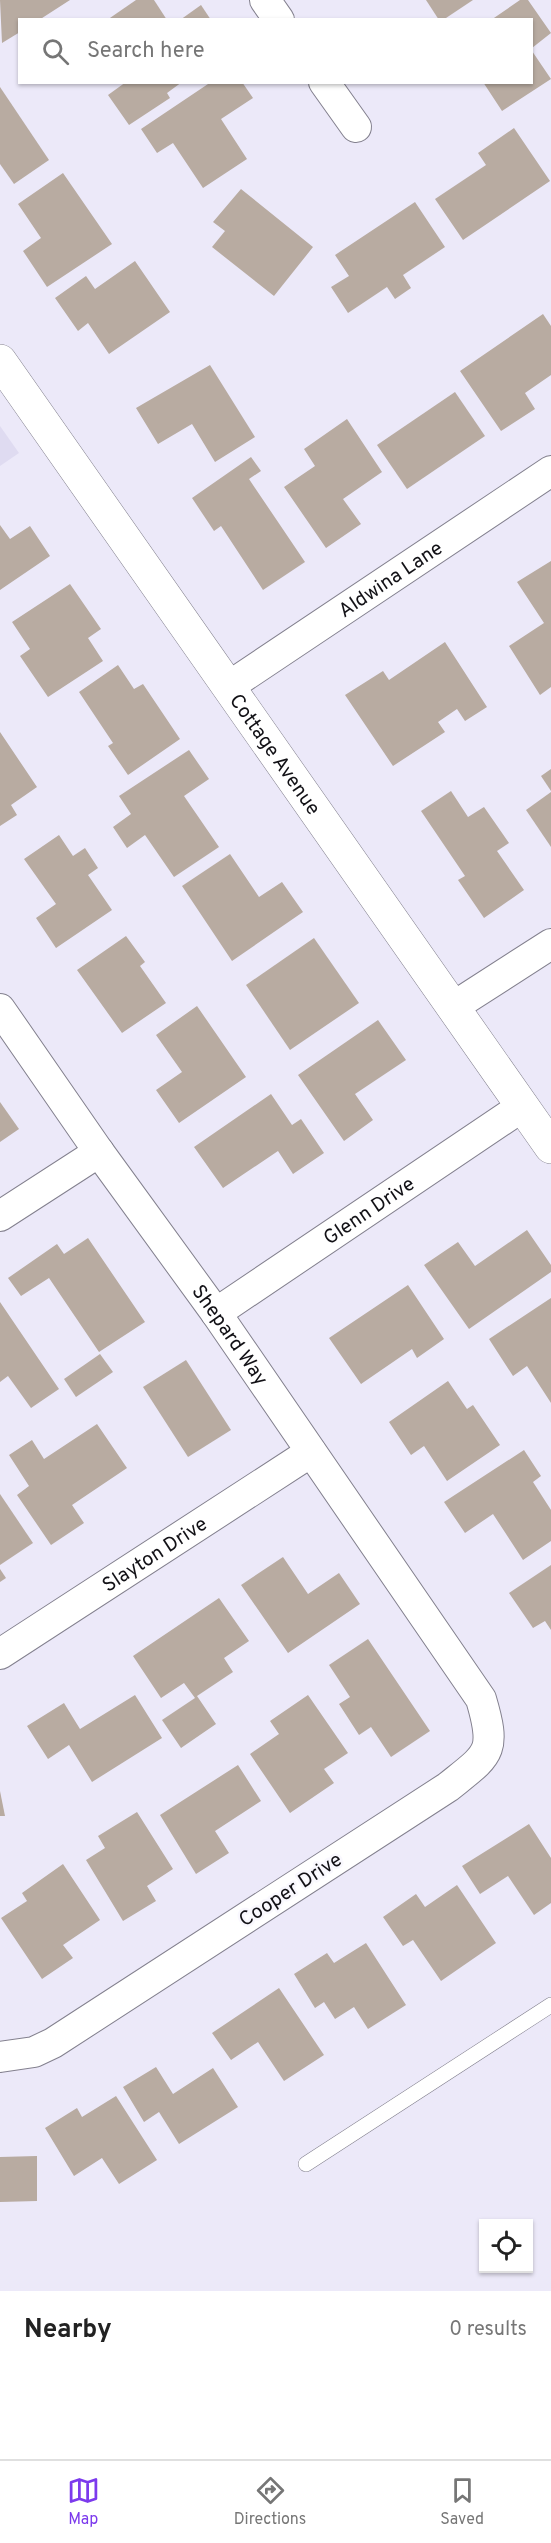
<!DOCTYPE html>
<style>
:root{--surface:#fff;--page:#f6f6f6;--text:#222;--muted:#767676;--line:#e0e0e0;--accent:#7c3aed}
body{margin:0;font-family:Overpass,sans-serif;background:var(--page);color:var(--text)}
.controls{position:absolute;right:18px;bottom:18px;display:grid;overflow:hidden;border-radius:0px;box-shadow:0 2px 4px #0004}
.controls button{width:54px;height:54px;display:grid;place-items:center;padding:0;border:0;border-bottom:2px solid var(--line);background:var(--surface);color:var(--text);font:30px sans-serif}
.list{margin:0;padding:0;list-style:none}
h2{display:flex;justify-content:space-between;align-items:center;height:78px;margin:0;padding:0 24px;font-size:26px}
h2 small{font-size:20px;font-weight:400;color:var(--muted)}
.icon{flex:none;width:33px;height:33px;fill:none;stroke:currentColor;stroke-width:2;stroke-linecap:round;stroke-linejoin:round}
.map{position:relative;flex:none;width:551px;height:2291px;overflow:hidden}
.search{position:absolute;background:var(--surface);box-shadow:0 2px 4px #0004;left:18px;right:18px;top:18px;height:66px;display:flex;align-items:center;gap:15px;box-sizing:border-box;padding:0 21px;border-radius:0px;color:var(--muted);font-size:22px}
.sheet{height:168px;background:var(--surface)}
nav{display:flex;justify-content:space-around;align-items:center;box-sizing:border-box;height:84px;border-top:2px solid var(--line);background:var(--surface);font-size:16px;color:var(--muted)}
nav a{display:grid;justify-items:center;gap:3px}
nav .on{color:var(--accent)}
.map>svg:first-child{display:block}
.built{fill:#dfdbf1}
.building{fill:#b8aba1}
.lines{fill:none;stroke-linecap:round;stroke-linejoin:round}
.lane-casing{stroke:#83808e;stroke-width:16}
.street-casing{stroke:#83808e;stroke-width:32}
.secondary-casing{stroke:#83808e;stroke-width:34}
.lane{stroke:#fff;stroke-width:15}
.street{stroke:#fff;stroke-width:30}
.secondary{stroke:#fff;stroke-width:33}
.labels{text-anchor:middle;stroke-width:5;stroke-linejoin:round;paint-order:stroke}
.street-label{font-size:20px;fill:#121116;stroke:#f9f8fe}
</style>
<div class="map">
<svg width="551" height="2291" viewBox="0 0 551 2291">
<rect width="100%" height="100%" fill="#ece9f9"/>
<polygon class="built" points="0,426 19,453 0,466"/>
<g class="building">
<polygon points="0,0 70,0 39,20 20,20 20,32 2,43"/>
<polygon points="136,0 154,0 167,20 107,20"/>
<polygon points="426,0 473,0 443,20 439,20"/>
<polygon points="520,0 528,0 551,33 532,48 532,20 491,20"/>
<polygon points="201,5 211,20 180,20"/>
<polygon points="532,51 551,79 502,111 483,82 532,82"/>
<polygon points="126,82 182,82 167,93 170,98 129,125 108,95"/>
<polygon points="211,82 242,82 253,98 221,119 247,159 203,188 173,143 157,153 141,129"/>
<polygon points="0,87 49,160 14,184 0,164"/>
<polygon points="514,128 550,181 463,240 435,199 486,165 478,153"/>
<polygon points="63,173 112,244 47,287 23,251 41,238 18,204"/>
<polygon points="241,189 313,247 274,296 212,247 225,231 213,222"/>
<polygon points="415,202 445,247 403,275 411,288 395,299 387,287 348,313 331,287 349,276 335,255"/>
<polygon points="135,261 170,312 109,354 88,323 78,331 55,298 86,276 95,289"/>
<polygon points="543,314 551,326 551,375 525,393 535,409 501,431 460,371"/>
<polygon points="210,365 255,437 215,462 192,424 158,444 136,408"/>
<polygon points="455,392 485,436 407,489 377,445"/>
<polygon points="347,419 382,472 343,499 361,524 326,548 284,487 315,466 304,449"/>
<polygon points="251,457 261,471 249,479 305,562 263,590 221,526 214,531 192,498"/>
<polygon points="0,525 10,539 30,526 50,556 0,590"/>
<polygon points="551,561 551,687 540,695 509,646 544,623 517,582"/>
<polygon points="70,584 101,629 88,638 103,661 48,697 20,656 30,649 12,622"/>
<polygon points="445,642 487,707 465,721 457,709 438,722 445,732 393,766 345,695 383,671 389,680"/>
<polygon points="118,665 134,689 143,684 180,739 128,775 108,746 113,743 79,692"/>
<polygon points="0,732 37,787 11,805 17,815 0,826"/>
<polygon points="189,750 209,779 184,796 219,847 174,877 145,835 127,848 113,827 131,814 119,796"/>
<polygon points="551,769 551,791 541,776"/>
<polygon points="451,791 468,817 484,807 509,843 497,851 524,890 484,918 458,880 465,876 421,811"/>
<polygon points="551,792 551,847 526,810"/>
<polygon points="59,835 73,856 85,848 98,868 88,875 112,910 56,948 36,918 56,904 24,859"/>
<polygon points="230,854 259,897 282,882 303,912 232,961 182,886"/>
<polygon points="126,936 145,962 140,966 166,1003 122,1033 77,970"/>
<polygon points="314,938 359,1003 290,1050 246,985"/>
<polygon points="197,1006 246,1077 179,1123 156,1090 182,1072 156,1035"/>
<polygon points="378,1020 406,1060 355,1094 373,1120 344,1141 298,1075"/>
<polygon points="271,1094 292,1125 301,1119 324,1153 293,1174 278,1151 223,1188 194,1147"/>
<polygon points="0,1102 19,1129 0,1142"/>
<polygon points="527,1230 551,1265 551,1272 469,1329 424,1265 458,1242 475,1266"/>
<polygon points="88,1238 145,1322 99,1352 49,1278 21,1296 8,1278 57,1244 64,1254"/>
<polygon points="408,1285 444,1339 417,1358 412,1349 361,1384 329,1338"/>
<polygon points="551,1298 551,1403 527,1366 513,1376 489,1339"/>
<polygon points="0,1302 59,1389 31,1408 8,1376 0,1382"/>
<polygon points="100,1354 113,1372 76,1397 64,1379"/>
<polygon points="186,1360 231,1430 188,1457 143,1387"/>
<polygon points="448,1381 467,1409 473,1405 500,1445 447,1481 424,1446 411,1455 389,1422"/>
<polygon points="97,1424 127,1468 72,1505 84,1523 51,1545 17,1495 29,1486 9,1455 32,1440 44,1459"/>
<polygon points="524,1450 541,1476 533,1482 551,1510 551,1541 523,1560 493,1514 465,1533 444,1502"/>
<polygon points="0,1494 33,1543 0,1565"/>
<polygon points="283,1557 308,1594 339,1573 360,1604 288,1653 241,1585"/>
<polygon points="551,1565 551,1630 545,1621 533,1628 509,1593"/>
<polygon points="0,1569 6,1578 0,1582"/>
<polygon points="219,1598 249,1641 224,1658 233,1672 197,1696 216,1724 181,1748 162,1720 195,1698 184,1683 161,1698 133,1656"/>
<polygon points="368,1639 430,1731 391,1757 371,1727 359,1735 339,1704 350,1697 329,1665"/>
<polygon points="135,1695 162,1738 92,1782 69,1745 48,1759 27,1726 64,1703 80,1729"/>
<polygon points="308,1695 348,1753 324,1769 334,1783 290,1813 250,1754 279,1734 270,1721"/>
<polygon points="238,1765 261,1801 215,1831 229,1853 196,1874 160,1815"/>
<polygon points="0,1791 5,1816 0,1816"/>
<polygon points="137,1812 173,1869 147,1886 156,1901 123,1921 86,1860 105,1848 98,1836"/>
<polygon points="529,1824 551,1858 551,1903 534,1915 508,1876 480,1894 462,1866"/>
<polygon points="63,1864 100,1920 63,1945 73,1958 42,1979 1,1918 27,1901 22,1893"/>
<polygon points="457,1885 496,1943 441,1981 413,1940 403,1946 383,1917 416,1894 425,1907"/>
<polygon points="366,1943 406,2005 368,2029 354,2007 335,2019 324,2002 315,2008 294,1974 327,1953 334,1963"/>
<polygon points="279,1988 324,2055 284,2081 258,2042 231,2060 212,2033"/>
<polygon points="156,2067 173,2094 213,2068 238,2107 179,2144 159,2112 144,2122 123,2087"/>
<polygon points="116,2096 157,2160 119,2184 102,2158 74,2176 45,2128 77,2108 82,2117"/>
<polygon points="37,2156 37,2201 0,2202 0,2157"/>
</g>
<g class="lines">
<g class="lane-casing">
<polyline id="lane" points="306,2164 551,2005"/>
</g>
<g class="street-casing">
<g id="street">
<polyline points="265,0 279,20"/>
<polyline points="324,82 356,127"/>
<path id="s1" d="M 228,687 L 551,471"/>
<polyline points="453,1007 551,944"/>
<path id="s2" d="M 0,1009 L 99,1152 L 216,1313 L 481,1699 C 497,1753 489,1754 448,1787 L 53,2043 L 34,2052 L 0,2057"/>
<polyline points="0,1216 99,1152"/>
<path id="s3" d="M 216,1313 L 523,1106"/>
<path id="s4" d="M 0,1654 L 311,1452"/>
</g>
</g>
<g class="secondary-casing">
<g id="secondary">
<path id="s5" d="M 0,361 L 551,1147"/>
</g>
</g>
<use href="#lane" class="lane"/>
<use href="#street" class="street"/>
<use href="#secondary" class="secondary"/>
</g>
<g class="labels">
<g class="street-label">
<text dy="7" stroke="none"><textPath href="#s1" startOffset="195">Aldwina Lane</textPath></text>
<text dy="7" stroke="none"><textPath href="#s5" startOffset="480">Cottage Avenue</textPath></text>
<text dy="7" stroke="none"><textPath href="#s3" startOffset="184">Glenn Drive</textPath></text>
<text dy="7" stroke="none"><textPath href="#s2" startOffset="399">Shepard Way</textPath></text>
<text dy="7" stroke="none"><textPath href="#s4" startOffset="184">Slayton Drive</textPath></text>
<text transform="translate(290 1889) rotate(-33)" y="7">Cooper Drive</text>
</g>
</g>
</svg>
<div class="controls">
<button><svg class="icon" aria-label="locate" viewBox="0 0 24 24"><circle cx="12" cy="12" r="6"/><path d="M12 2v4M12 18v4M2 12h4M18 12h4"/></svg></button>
</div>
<div class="search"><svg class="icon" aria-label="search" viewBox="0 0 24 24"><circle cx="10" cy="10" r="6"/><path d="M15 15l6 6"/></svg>Search here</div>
</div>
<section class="sheet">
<h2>Nearby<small>0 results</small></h2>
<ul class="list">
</ul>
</section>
<nav>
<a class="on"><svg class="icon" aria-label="map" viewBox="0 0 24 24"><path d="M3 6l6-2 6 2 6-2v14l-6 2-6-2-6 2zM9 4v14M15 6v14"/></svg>Map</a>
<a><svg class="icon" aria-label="directions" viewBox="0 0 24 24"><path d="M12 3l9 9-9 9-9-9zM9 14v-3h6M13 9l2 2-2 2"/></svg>Directions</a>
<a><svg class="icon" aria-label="saved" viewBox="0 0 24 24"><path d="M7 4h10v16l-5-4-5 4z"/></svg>Saved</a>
</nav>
